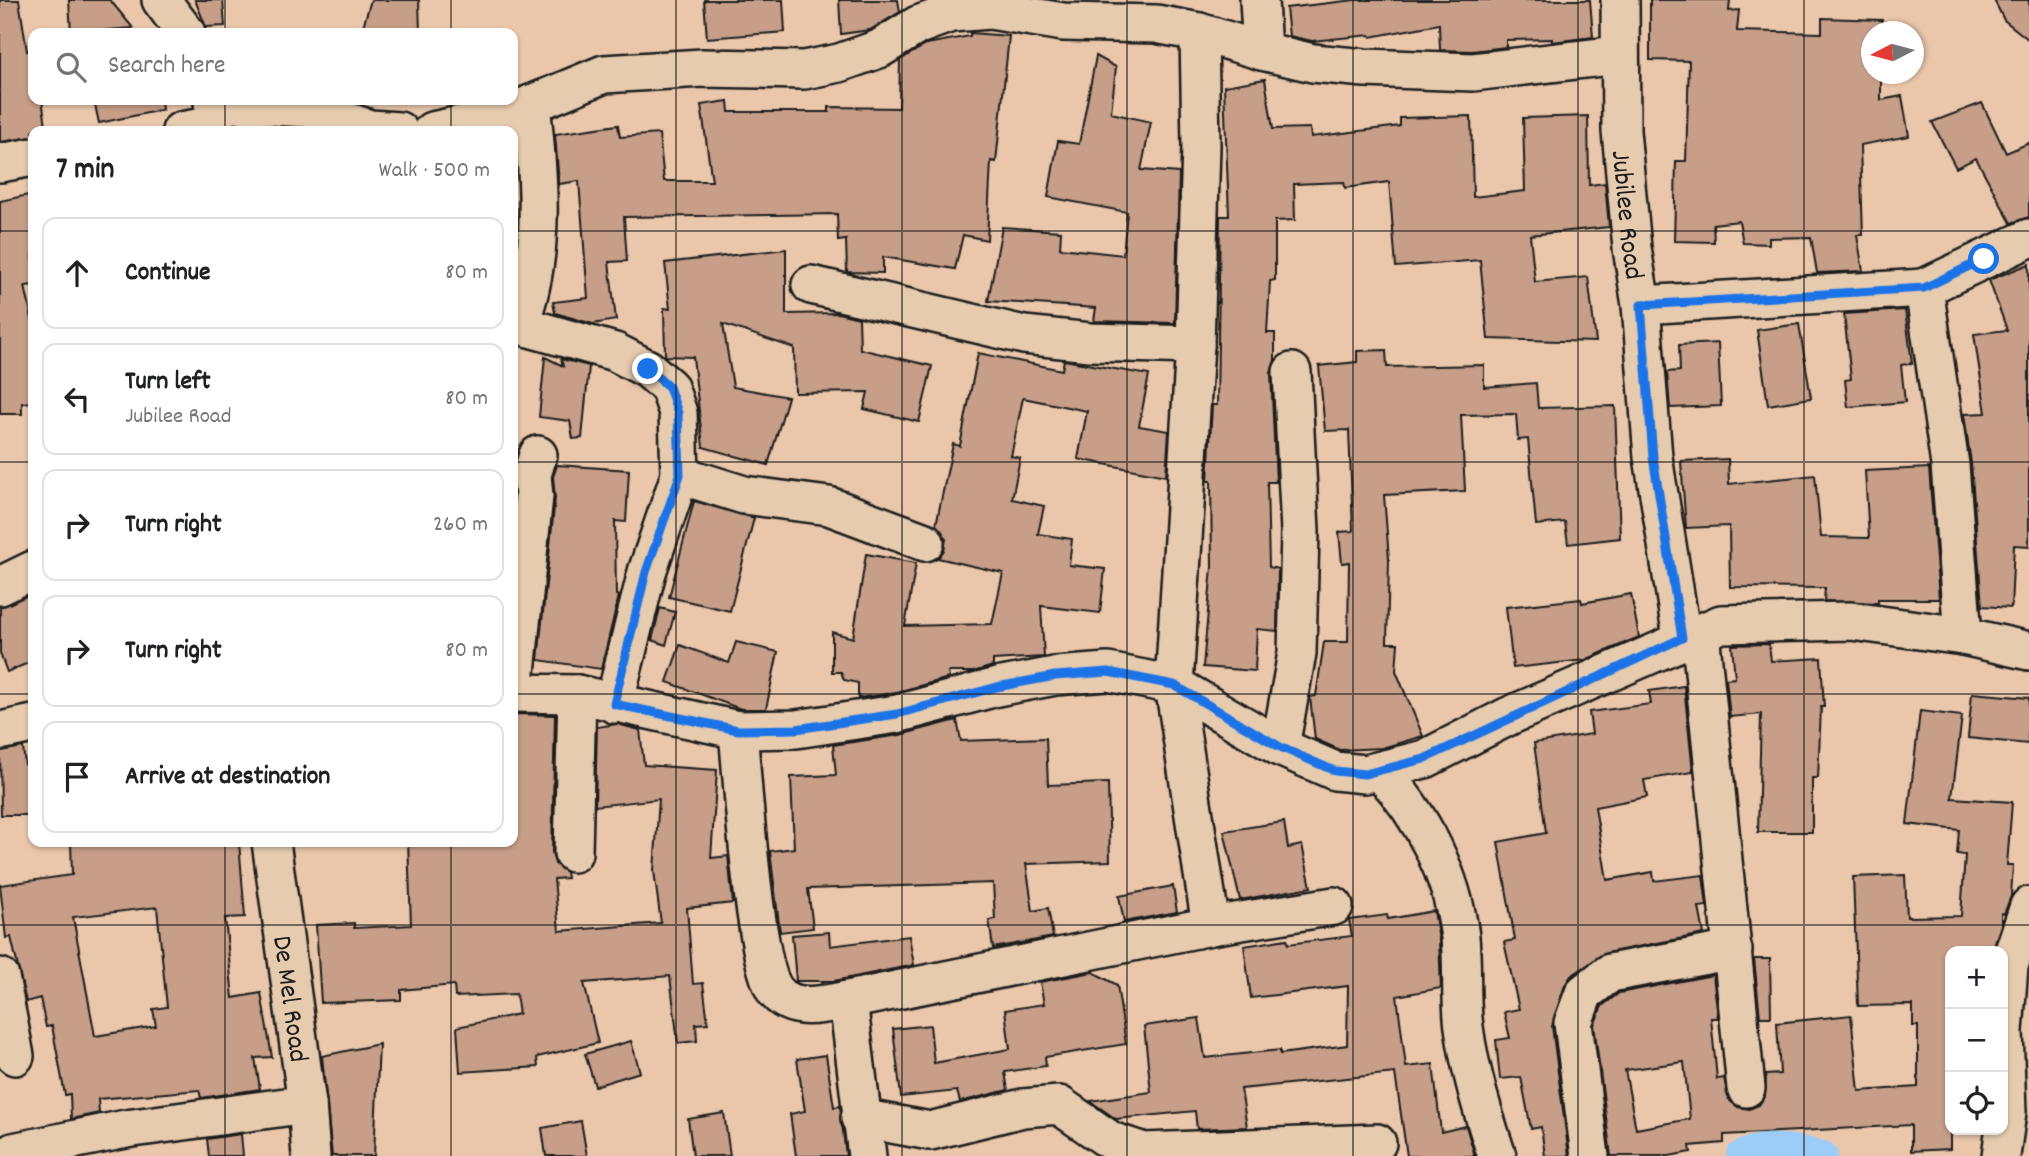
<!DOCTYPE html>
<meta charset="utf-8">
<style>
:root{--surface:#fff;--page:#f2f2f2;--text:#202124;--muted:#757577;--line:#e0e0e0}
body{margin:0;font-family:Dekko,sans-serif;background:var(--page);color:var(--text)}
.controls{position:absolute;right:21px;bottom:21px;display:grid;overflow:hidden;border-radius:14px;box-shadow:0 2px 5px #0004}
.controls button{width:63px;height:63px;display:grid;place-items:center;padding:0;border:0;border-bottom:2px solid var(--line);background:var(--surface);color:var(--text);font:35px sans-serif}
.compass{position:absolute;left:1861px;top:21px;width:63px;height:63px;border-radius:50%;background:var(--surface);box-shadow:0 2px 5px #0004;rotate:264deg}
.stop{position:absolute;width:21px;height:21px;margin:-16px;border:5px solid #1a73e8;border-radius:50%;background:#fff}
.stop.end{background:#1a73e8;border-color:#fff;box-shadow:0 2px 7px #0008}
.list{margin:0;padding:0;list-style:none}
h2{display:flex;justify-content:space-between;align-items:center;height:91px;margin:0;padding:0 28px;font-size:30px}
h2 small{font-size:23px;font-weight:400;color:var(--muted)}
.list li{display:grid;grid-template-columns:46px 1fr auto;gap:21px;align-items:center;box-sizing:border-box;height:112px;margin:0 14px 14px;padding:0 14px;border:2px solid var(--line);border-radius:14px}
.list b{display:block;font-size:26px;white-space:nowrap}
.list p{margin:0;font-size:23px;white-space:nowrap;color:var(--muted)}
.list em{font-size:23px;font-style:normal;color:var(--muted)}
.icon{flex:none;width:38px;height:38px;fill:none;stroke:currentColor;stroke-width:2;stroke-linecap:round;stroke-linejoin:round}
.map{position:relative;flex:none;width:2029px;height:1156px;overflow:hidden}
.search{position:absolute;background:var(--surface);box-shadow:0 2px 5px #0004;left:28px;top:28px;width:490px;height:77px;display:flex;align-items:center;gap:18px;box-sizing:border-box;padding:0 24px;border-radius:14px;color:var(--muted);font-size:26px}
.panel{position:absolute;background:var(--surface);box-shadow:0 2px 5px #0004;left:28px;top:126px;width:490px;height:721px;border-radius:14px}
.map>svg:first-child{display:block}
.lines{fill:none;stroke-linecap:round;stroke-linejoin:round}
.canal{stroke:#9cccf8;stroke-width:30}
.building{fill:#c79e88;stroke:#1c1c1c;stroke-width:2;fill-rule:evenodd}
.minor-casing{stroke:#1c1c1c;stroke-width:42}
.minor{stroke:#e6cbae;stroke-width:37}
.route{stroke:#1a73e8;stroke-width:9}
.grid{fill:none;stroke:#1c1c1c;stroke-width:2;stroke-opacity:0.55}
.labels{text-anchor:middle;stroke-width:7;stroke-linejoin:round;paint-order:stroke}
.street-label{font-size:28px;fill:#1c1c1c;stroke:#e6cbae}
</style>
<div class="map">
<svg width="2029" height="1156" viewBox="0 0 2029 1156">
<rect width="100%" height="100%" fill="#eac7ab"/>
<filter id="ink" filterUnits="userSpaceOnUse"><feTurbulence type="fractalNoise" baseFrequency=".0143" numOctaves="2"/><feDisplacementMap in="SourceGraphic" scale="14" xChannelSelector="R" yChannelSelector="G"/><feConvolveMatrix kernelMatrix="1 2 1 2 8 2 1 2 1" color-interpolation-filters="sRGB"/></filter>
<g filter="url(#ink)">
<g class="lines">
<path class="canal" d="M 1741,1156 C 1761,1143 1800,1150 1823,1156"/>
</g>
<g class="building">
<polygon points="0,0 19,0 27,51 33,50 33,100 42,100 47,131 33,131 33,137 0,142"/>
<polygon points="69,0 110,0 133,28 71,33"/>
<polygon points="195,0 223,0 225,26 206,27"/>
<polygon points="371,0 419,0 420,33 361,33"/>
<polygon points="704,0 783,0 785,32 707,38"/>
<polygon points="839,0 898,0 900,12 870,30 841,34"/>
<polygon points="1355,0 1590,0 1593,37 1552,42 1552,39 1506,40 1506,47 1472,51 1440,50 1439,24 1371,37 1370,35 1312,41 1289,36 1286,8"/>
<polygon points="1650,0 1730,0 1729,11 1739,10 1737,31 1822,33 1822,18 1882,20 1882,32 1872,32 1872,74 1881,74 1881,100 1902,96 1909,136 1860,145 1863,235 1857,235 1863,271 1817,273 1811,237 1769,238 1769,244 1743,243 1739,221 1713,224 1714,242 1674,241 1676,161 1686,161 1689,61 1650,60"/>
<polygon points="1994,0 2029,0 2029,40 2004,20"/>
<polygon points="970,33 1009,36 996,162 991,161 987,240 963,235 955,269 883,257 883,273 847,272 846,240 838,241 837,214 624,217 627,261 609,262 616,320 593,324 555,313 553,302 588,298 579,181 559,184 555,134 618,125 620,137 659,134 664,181 712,181 701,105 728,101 729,112 829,112 829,107 899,108 900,60 927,44 970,36"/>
<polygon points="1096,56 1116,67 1111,113 1151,122 1141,170 1179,173 1175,323 1094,321 1096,308 988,301 1002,227 1061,231 1060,248 1123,255 1127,212 1048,197 1058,141 1079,144"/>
<polygon points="1265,79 1273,129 1310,128 1311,137 1400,126 1400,118 1471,116 1473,197 1525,191 1523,118 1588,116 1589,185 1605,183 1609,227 1530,235 1535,282 1588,277 1596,342 1488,339 1480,260 1396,267 1389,182 1345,188 1344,182 1294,184 1295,220 1275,221 1275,280 1270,281 1267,333 1275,333 1275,360 1271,373 1276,482 1267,482 1269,567 1278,569 1277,631 1257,629 1255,671 1203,667 1212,567 1211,481 1208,481 1212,405 1217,405 1220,216 1229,216 1224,86"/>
<polygon points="94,100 161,100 162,110 99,123"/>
<polygon points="1982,103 2006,153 2029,143 2029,217 2011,223 1976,158 1956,168 1932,122"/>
<polygon points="33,194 33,285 25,286 33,323 33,402 22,403 22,414 0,414 0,201"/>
<polygon points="786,249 786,314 838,313 859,318 860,349 932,366 919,422 864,409 868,392 795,393 794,348 723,324 733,387 788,397 768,465 703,447 693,357 665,356 664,308 670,309 665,263"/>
<polygon points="2029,264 2029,546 2014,545 2011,608 1982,606 1971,463 1964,414 1986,413 1974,334 2007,330 1989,280"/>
<polygon points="1905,310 1912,363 1901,365 1905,402 1848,407 1845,380 1851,379 1844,314"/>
<polygon points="1799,324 1811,398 1768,405 1757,330"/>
<polygon points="1718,343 1721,406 1670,408 1667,372 1680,371 1679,345"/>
<polygon points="1386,350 1387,367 1484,365 1484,387 1536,383 1538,408 1615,406 1620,538 1568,544 1565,522 1536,525 1528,439 1518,440 1516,414 1461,415 1465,491 1384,495 1389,559 1387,643 1398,643 1396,671 1423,736 1382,748 1340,750 1315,739 1310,697 1316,696 1324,642 1348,642 1349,562 1342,563 1339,532 1353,531 1349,430 1325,431 1319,366 1357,362 1357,351"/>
<polygon points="978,353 1062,370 1064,360 1149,375 1139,426 1169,431 1166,476 1078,459 1087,411 1023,398 1011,456 1020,458 1012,499 1044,506 1038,534 1072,539 1069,565 1105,569 1100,613 1041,606 1044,657 993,660 993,666 973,672 948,672 949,678 893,693 858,698 858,683 844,680 841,672 832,672 832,632 853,638 866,554 916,563 905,626 992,624 1003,573 938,558 944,550 946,539 936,525 953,444 960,446"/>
<polygon points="545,357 563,366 561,359 589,366 582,438 573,439 570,421 539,417"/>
<polygon points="1728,459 1729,484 1815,475 1821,537 1869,538 1865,471 1929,468 1939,599 1878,599 1878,603 1824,601 1825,588 1730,587 1729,526 1686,528 1681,461"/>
<polygon points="557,465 629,470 626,522 615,521 616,595 619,596 601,669 538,660 555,498 553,477"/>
<polygon points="694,501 754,518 730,611 669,597"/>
<polygon points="33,593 33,661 7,672 0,653 0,607"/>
<polygon points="1631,594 1639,637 1585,660 1513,668 1506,607 1581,599 1582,603"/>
<polygon points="660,608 675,612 666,645 652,640"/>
<polygon points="736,642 778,652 766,709 741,709 667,682 680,645 729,663"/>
<polygon points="1769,644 1771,661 1821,658 1824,707 1821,707 1818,778 1812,778 1812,832 1758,832 1761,714 1730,717 1726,679 1735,678 1732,645"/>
<polygon points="1684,686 1693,772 1644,780 1647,797 1595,807 1607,880 1653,872 1654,881 1703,875 1707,906 1699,907 1704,934 1606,953 1571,976 1565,985 1552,1026 1569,1156 1545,1156 1541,1127 1531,1129 1521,1077 1500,1079 1496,1040 1510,1038 1504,1012 1519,1009 1504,942 1515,940 1498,842 1546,833 1534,743 1592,734 1589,712 1651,704 1649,691"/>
<polygon points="1972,693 2029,698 2028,744 1968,738"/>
<path d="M 1920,711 L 1962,716 L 1952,798 L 2012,802 L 2007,865 L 2013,865 L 2011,896 L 2004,914 L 2001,913 L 2001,925 L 1992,951 L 1950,951 L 1950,1149 L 1911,1151 L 1911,1125 L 1724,1135 L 1724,1143 L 1690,1146 L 1691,1152 L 1669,1156 L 1611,1156 L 1594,1025 L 1602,1006 L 1619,993 L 1713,975 L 1718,1018 L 1711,1018 L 1717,1079 L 1724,1078 L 1729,1100 L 1738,1107 L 1749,1109 L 1759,1105 L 1765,1096 L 1766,1075 L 1780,1074 L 1777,1023 L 1851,1015 L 1859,1091 L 1918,1087 L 1918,1026 L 1913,1026 L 1913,1005 L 1858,1006 L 1853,877 L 1905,875 L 1907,917 L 1961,916 L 1965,855 L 1957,854 L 1959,830 L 1907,824 ZM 1684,1062 L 1690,1119 L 1636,1129 L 1625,1070 Z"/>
<polygon points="513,714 555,715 552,852 555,864 566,872 567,878 554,879 559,931 661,923 654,871 659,799 595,806 597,727 617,724 640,730 644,765 717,770 711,858 728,856 733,903 687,908 693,984 703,983 708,1023 696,1024 697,1041 678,1043 670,976 584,983 598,1043 537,1057 538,1067 460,1072 457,1027 519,1014 516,994 455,997 454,985 401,990 401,1000 321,1003 316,925 354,923 354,928 411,925 408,842 513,842"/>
<polygon points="957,720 961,741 1046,738 1048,785 1108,783 1110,861 1026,864 1033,911 1048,908 1053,937 993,948 989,920 995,919 993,883 808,889 813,928 780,932 770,851 794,848 791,777 836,775 833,745 900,735"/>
<polygon points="23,747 25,765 33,763 33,815 1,815 0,751"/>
<polygon points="1284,822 1288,848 1302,845 1311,887 1240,900 1224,831"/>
<path d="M 71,842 L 239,842 L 245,917 L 225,918 L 233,998 L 261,993 L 272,1057 L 255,1058 L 260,1089 L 201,1098 L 199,1090 L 98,1099 L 99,1113 L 71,1119 L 70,1094 L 65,1095 L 52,1026 L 46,1027 L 40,998 L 26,1002 L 11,937 L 6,938 L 0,885 L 72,875 ZM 157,907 L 167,1007 L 153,1009 L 156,1026 L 95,1036 L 73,917 Z"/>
<polygon points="1173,886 1177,912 1124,922 1119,896"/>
<polygon points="1434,911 1439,940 1441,988 1397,996 1406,1067 1433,1064 1441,1132 1466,1126 1475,1156 1407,1156 1395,1073 1241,1089 1247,1127 1197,1129 1195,1111 1116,1119 1090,1101 1151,1092 1144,1026 1199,1018 1205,1058 1280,1050 1280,1054 1347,1045 1348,986 1251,998 1244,946 1287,939 1288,944 1352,936 1349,920 1387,915 1388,919"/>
<polygon points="829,932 830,946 909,936 914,965 834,981 796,981 792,935"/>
<polygon points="1754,959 1770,959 1771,1017 1760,1017"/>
<polygon points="1093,972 1117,985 1126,1044 1045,1057 1046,1066 1005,1072 1008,1090 960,1102 957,1091 901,1097 893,1029 930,1025 934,1063 1010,1049 1005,1010 1044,1004 1040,982"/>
<polygon points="631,1041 640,1072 595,1086 585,1054"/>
<polygon points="379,1044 374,1156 332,1156 322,1056"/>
<polygon points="826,1055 834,1107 840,1106 846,1156 796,1156 790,1114 805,1111 797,1059"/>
<polygon points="724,1113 730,1156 693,1156 688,1119"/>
<polygon points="581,1121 587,1156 546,1156 542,1128"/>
<polygon points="241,1134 243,1156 209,1156 207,1139"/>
</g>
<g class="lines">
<g class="minor-casing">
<g id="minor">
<polyline points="161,0 186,33"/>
<polyline points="1259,0 1262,51"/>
<path id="s1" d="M 1620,0 L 1621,131 L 1632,248 L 1641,305 L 1653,457 L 1682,638"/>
<polyline points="1199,32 1201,146 1195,345 1174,685 1211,926"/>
<polyline points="213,103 307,108 370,129 399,131"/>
<path d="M 531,104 C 539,175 546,257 519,325 L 615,352 L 648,369 L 669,387 L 678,413 L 680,475 L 647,572 L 614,704"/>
<polyline points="181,131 215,125"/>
<polyline points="432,131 505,115 604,74 703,68 804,70 839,63 879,49 918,25 951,13 990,10 1063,22 1156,24 1199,32 1262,51 1313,63 1365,68 1473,72 1619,55"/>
<polyline points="0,163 33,157"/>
<polyline points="811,285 1024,335 1090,342 1195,345"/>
<polyline points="1641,305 1924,288"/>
<polyline points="680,475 744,495 829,506 925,542"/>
<polyline points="0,586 33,570"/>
<polyline points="1700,632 1746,1088"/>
<polyline points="1963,636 1950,465 1924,288 2029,238"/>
<polyline points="514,692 534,496 532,475 538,455"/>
<polyline points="513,693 577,694 738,730 796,729 897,714 997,687 1055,676 1108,672 1174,685 1280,747 1335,771 1365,774 1425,759 1509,716 1721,624 1851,621 1963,636 2029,651"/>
<path d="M 738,730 C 742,774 754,968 777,993 C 795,1013 826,1004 848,1000 L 1211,926 L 1334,906"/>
<polyline points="0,731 33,724"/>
<polyline points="1280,747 1297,653 1300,531 1292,372"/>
<path d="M 1380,771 C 1422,815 1453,876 1460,937 C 1463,967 1460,998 1464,1027 C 1470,1072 1483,1113 1497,1156"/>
<path id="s2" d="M 271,842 L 307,1104 L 311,1156"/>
<polyline points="573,853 577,694"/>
<polyline points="0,977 15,1056"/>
<polyline points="848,1000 867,1156"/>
<polyline points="860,1118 930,1131 1023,1108 1059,1105 1111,1141 1144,1152 1377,1143"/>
<polyline points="13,1152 126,1129 307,1104"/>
<polyline points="1590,1156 1573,1023 1584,993 1610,973 1733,950"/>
<polyline points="2001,1156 2007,1112 2004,1031 2009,966 2029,906"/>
</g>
</g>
<use href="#minor" class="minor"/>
</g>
</g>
<g class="lines" filter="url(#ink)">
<polyline class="route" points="648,369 669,387 678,413 680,475 646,572 614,704 738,730 796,729 897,714 997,687 1055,676 1108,672 1174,685 1280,747 1335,771 1365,774 1424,759 1682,638 1653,457 1641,305 1924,288 1984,259"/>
</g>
<path class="grid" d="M 225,0 L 225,33M 451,0 L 451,33M 676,0 L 676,1156M 902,0 L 902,1156M 1127,0 L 1127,1156M 1353,0 L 1353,1156M 1578,0 L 1578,1156M 1804,0 L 1804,1156M 225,100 L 225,131M 451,100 L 451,131M 0,231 L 33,231M 513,231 L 2029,231M 0,462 L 33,462M 513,462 L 2029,462M 0,694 L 33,694M 513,694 L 2029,694M 225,842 L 225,1156M 451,842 L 451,1156M 0,925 L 2029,925"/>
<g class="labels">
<g class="street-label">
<text dy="10" stroke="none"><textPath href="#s1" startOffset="215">Jubilee Road</textPath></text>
<text dy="10" stroke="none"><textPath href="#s2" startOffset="158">De Mel Road</textPath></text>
</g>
</g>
</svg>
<div class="controls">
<button>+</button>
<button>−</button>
<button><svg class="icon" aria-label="locate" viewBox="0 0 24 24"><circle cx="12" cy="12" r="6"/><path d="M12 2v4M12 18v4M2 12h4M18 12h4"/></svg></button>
</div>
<svg class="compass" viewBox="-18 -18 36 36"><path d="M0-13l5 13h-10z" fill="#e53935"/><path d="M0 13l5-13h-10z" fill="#757577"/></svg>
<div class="stop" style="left:1984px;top:259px"></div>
<div class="stop end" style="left:648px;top:369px"></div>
<div class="search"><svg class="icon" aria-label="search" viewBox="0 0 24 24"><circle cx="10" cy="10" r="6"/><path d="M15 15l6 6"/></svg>Search here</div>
<section class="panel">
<h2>7 min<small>Walk · 500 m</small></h2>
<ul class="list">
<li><svg class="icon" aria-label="ahead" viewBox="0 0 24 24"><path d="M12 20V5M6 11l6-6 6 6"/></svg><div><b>Continue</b></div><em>80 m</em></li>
<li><svg class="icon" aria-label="left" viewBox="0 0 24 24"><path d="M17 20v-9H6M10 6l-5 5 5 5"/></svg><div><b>Turn left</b><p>Jubilee Road</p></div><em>80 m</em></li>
<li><svg class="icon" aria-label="right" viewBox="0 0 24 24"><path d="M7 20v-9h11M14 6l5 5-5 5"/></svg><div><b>Turn right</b></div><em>260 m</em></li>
<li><svg class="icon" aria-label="right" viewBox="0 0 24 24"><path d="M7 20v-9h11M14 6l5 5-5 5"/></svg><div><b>Turn right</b></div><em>80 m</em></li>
<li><svg class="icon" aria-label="arrive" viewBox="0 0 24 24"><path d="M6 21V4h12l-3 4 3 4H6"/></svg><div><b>Arrive at destination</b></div></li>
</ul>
</section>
</div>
